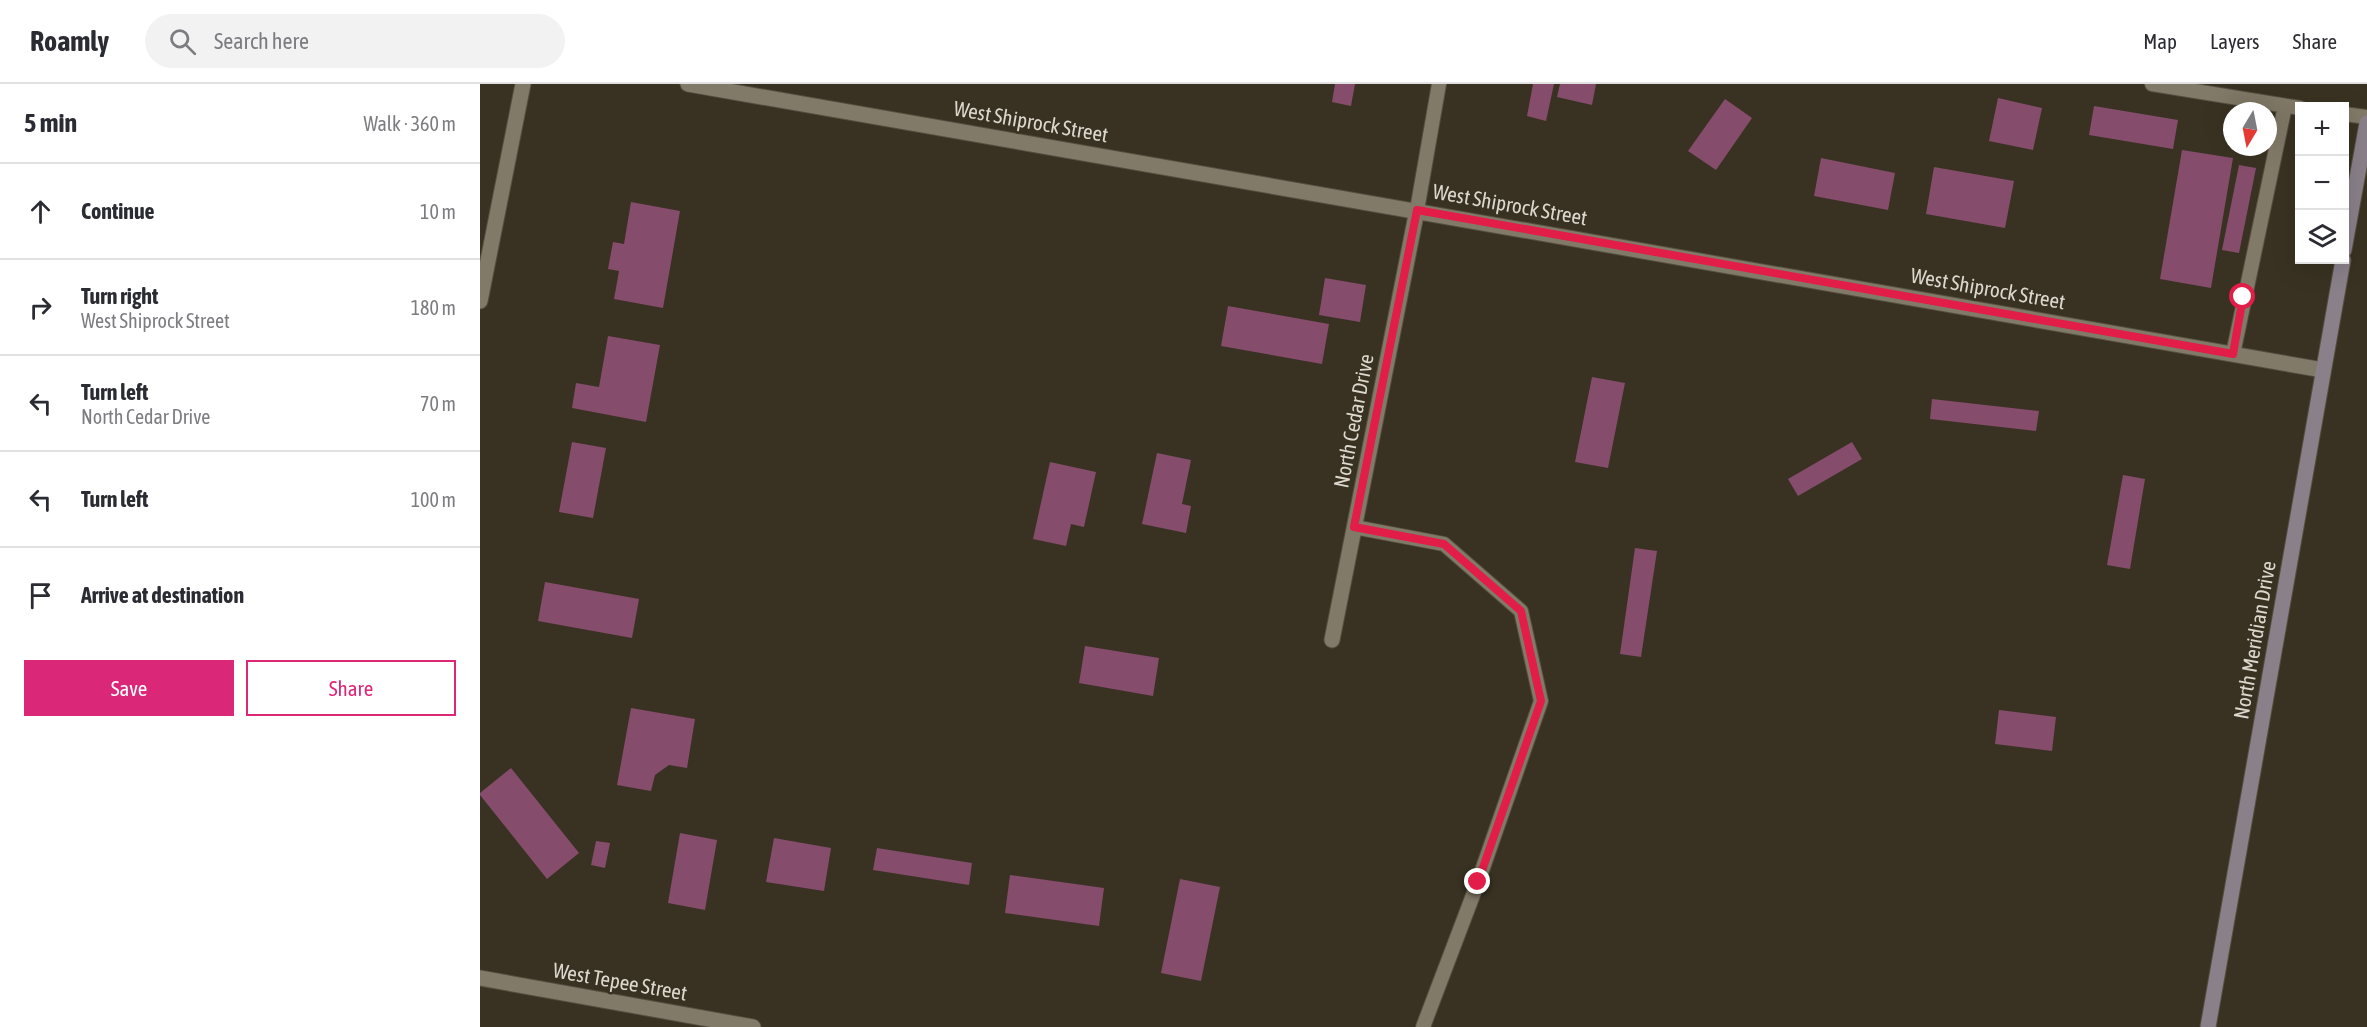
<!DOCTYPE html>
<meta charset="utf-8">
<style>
:root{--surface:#fff;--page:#f2f2f3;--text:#2b2b33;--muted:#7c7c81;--line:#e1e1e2;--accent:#db2777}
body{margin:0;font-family:"Asap Condensed",sans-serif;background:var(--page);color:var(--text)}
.controls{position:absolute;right:18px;top:18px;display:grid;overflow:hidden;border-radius:0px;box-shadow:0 6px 24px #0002}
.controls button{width:54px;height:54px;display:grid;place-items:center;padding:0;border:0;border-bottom:2px solid var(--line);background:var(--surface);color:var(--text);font:30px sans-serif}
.compass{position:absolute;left:1743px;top:18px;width:54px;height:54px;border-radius:50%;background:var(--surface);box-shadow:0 6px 24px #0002;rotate:190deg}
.stop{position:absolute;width:18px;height:18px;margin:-14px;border:4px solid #e11d48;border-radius:50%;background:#fff}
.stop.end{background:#e11d48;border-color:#fff;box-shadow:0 2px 6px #0008}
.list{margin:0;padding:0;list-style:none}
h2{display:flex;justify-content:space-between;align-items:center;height:78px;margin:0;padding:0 24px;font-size:26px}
h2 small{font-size:20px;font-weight:400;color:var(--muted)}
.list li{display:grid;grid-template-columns:39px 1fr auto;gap:18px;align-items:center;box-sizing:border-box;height:96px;padding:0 24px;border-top:2px solid var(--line)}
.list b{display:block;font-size:22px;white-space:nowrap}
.list p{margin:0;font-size:20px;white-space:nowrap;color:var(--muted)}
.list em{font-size:20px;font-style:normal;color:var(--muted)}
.actions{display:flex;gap:12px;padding:18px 24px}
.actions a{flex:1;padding:14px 0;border:2px solid var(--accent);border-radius:0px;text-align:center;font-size:21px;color:var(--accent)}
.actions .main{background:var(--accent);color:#fff}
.icon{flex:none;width:33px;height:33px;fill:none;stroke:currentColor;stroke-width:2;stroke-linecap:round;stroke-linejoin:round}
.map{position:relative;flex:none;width:1887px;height:943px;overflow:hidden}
header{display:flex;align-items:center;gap:36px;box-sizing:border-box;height:84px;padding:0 30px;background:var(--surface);border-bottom:2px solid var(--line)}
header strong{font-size:28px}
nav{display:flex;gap:33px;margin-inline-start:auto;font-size:21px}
.search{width:420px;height:54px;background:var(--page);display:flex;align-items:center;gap:15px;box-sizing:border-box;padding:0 21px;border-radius:33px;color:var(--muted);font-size:22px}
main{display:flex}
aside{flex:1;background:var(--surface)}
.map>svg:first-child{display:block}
.building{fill:#854c6c}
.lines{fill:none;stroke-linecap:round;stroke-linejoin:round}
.lane-casing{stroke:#554f41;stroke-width:16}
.street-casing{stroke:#554f41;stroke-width:17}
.secondary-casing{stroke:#554f41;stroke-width:17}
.lane{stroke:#827a68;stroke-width:14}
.street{stroke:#827a68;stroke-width:15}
.secondary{stroke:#898089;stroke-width:15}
.route{stroke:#e11d48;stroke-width:8}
.labels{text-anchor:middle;stroke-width:5;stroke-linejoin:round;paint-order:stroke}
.street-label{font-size:21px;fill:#dcd8ce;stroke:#393222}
</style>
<header>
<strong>Roamly</strong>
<div class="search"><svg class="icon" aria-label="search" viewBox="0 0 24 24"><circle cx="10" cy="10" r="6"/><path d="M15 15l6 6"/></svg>Search here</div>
<nav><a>Map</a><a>Layers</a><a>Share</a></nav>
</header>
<main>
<aside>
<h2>5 min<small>Walk · 360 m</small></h2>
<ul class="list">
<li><svg class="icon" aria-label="ahead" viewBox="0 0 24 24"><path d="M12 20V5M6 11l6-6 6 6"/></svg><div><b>Continue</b></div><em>10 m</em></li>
<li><svg class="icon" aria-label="right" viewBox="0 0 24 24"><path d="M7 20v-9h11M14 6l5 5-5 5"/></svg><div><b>Turn right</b><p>West Shiprock Street</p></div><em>180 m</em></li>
<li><svg class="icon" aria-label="left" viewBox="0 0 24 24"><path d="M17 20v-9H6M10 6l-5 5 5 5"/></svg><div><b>Turn left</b><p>North Cedar Drive</p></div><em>70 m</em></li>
<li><svg class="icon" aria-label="left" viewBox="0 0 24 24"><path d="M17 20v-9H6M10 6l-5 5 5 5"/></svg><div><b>Turn left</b></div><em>100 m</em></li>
<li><svg class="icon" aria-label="arrive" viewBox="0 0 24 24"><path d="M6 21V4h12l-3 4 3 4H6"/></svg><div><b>Arrive at destination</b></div></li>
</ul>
<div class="actions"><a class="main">Save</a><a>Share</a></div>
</aside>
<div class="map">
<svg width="1887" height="943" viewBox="0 0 1887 943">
<rect width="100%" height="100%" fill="#393222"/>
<g class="building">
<polygon points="855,0 875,0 871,22 852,18"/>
<polygon points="1053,0 1074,0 1066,37 1047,32"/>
<polygon points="1080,0 1116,0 1112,21 1077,13"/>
<polygon points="1518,14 1562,24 1553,66 1509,57"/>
<polygon points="1245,15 1272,34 1236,86 1208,67"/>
<polygon points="1614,22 1698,36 1693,65 1609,51"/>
<polygon points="1702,66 1753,74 1731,204 1680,195"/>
<polygon points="1341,74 1415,89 1408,126 1334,112"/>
<polygon points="1759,81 1776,84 1759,169 1742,166"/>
<polygon points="1454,83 1534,97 1525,144 1446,130"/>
<polygon points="151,118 200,127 183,224 134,215 139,187 128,185 133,158 144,160"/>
<polygon points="845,194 886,201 880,238 839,231"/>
<polygon points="748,222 849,240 842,280 741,262"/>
<polygon points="128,252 180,261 166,338 92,324 96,299 119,303"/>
<polygon points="1112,293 1145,299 1128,384 1095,378"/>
<polygon points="1452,315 1559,327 1556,347 1450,335"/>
<polygon points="92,358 126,364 113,434 79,428"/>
<polygon points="1372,358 1382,375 1318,412 1308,395"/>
<polygon points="677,369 711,376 702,420 711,422 706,449 662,440"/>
<polygon points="570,378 616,388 604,443 591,440 586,462 553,455"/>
<polygon points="1643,391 1665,395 1650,485 1627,481"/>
<polygon points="1155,464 1177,467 1161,573 1140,570"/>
<polygon points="65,498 159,515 152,554 58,537"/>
<polygon points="605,562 679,574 673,612 599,599"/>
<polygon points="151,624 215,635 207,684 189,681 175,691 171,707 137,701"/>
<polygon points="1519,626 1576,633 1572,667 1515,660"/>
<polygon points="31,684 99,769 67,795 0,711 0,709"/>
<polygon points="200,749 237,756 225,826 188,819"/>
<polygon points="294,754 351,764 344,807 286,798"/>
<polygon points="116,757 130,759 125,784 111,781"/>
<polygon points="397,764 492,779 489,801 393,786"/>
<polygon points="530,791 624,804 619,842 525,829"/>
<polygon points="700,795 740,803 721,897 681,889"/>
</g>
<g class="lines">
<g class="lane-casing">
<g id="lane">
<polyline points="1672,0 1820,24"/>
<polyline points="1864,30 1887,33"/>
<polyline points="937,126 959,0"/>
<polyline points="1753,270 1805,22"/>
<polyline points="874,443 964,460 1041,527 1061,617 998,798 943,943"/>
</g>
</g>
<g class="street-casing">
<g id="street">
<polyline points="208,0 1843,286"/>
<polyline points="0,217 43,0"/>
<polyline points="852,556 937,126"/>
<polyline points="0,894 273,943"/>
</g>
</g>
<g class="secondary-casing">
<g id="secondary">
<polyline points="1864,166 1887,39"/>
<polyline points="1728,943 1863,176"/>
</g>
</g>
<use href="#lane" class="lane"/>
<use href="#street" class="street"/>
<use href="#secondary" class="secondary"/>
</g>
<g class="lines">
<polyline class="route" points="998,798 1061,617 1041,527 964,460 874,443 937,126 1753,270 1763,213"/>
</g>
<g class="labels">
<g class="street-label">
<text transform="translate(551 38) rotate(10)" y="7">West Shiprock Street</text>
<text transform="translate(1030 121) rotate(10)" y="7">West Shiprock Street</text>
<text transform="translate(1508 205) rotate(10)" y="7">West Shiprock Street</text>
<text transform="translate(874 337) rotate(-79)" y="7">North Cedar Drive</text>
<text transform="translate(1775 556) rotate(-80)" y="7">North Meridian Drive</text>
<text transform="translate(140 898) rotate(10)" y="7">West Tepee Street</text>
</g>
</g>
</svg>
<div class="controls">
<button>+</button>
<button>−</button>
<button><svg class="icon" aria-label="layers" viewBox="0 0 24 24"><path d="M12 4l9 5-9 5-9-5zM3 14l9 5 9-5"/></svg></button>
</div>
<svg class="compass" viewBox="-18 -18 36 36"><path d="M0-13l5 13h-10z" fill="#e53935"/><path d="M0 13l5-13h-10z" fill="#7c7c81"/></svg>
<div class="stop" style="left:1763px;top:213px"></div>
<div class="stop end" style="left:998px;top:798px"></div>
</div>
</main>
